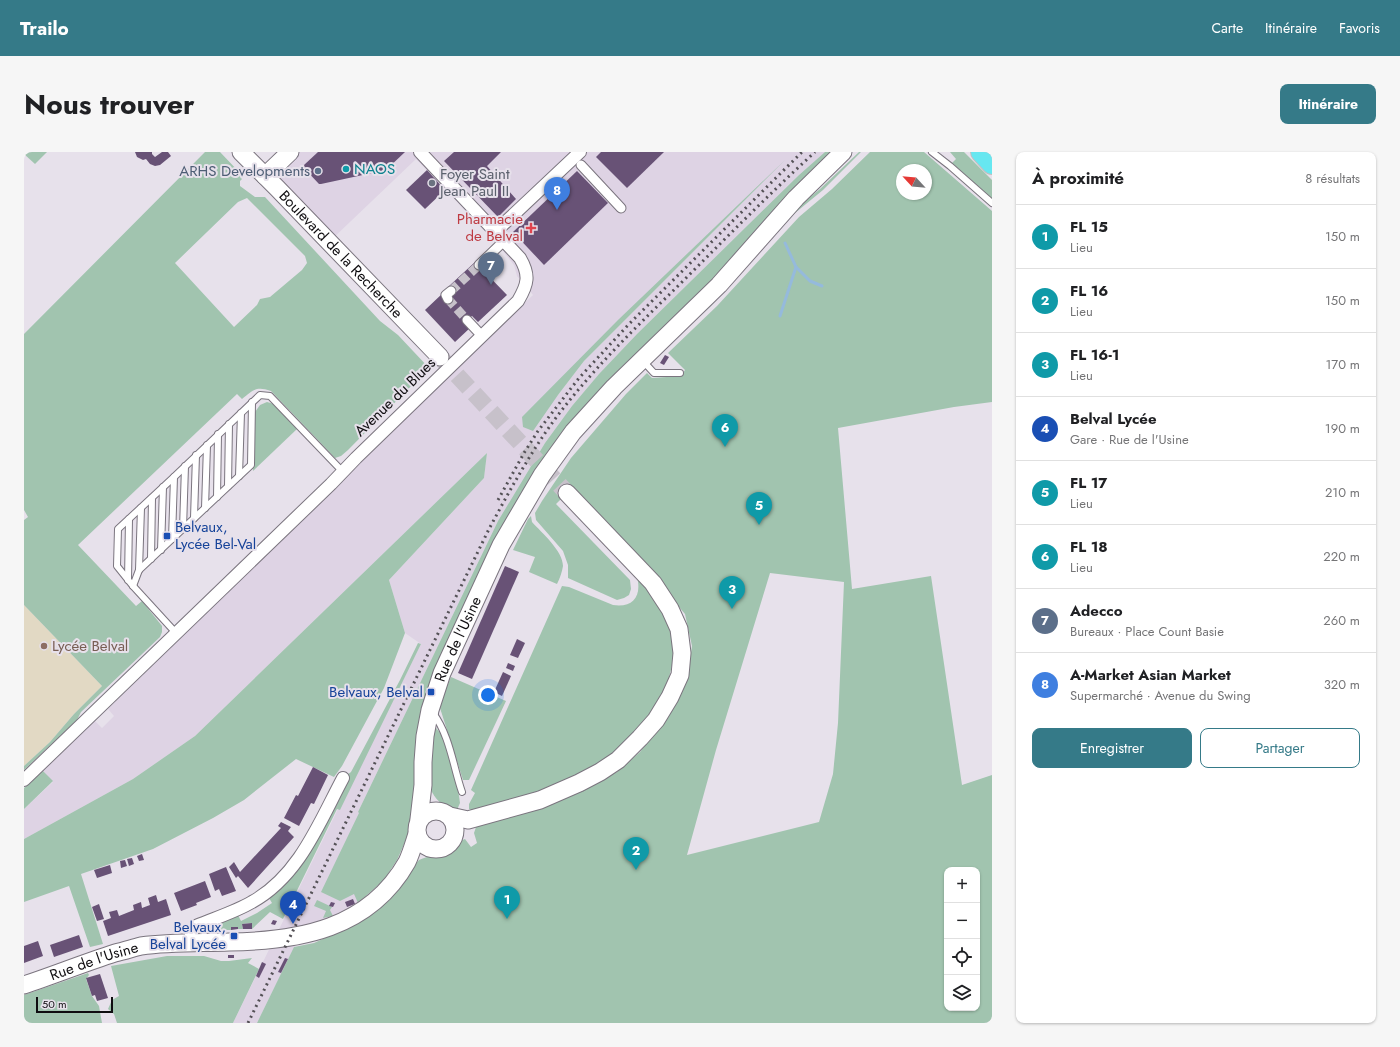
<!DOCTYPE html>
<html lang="fr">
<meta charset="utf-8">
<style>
:root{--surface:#fff;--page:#f6f6f6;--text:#202124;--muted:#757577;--line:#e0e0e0;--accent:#357a88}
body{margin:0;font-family:Jost,sans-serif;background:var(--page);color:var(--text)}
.controls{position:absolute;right:12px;bottom:12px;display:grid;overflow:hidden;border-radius:8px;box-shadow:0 1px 3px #0004}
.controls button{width:36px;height:36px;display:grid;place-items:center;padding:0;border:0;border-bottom:1px solid var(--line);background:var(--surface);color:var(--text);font:20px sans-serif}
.compass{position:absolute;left:872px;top:12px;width:36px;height:36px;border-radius:50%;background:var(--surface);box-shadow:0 1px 3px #0004;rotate:296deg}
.scale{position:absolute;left:12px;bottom:10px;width:77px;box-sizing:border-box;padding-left:4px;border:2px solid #0f0d10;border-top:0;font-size:11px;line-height:14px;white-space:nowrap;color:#0f0d10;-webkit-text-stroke:3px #e7e1eb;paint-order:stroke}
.you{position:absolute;left:464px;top:543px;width:14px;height:14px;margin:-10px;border:3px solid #fff;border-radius:50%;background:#1a73e8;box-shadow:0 0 0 6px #1a73e833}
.badge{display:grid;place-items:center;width:26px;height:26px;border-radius:50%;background:var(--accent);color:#fff;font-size:13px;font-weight:700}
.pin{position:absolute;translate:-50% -33px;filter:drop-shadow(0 1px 2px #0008)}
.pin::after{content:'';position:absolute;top:21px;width:14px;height:12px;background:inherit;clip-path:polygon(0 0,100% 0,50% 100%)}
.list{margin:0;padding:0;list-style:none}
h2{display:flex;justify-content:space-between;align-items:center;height:52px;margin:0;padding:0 16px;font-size:17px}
h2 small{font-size:13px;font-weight:400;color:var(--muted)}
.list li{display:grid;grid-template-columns:26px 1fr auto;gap:12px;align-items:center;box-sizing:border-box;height:64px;padding:0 16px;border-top:1px solid var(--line)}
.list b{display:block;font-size:15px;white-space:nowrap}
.list p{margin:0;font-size:13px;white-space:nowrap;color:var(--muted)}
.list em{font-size:13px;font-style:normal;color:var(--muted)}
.actions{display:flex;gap:8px;padding:12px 16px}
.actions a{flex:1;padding:9px 0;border:1px solid var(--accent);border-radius:8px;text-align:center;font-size:14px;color:var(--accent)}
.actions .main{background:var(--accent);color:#fff}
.icon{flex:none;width:22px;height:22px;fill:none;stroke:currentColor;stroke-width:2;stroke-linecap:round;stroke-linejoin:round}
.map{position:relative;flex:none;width:968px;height:871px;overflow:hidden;border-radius:8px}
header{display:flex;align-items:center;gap:24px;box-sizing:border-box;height:56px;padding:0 20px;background:var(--accent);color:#fff}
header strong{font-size:19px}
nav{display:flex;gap:22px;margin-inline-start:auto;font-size:14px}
.intro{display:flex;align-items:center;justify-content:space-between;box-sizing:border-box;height:96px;padding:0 24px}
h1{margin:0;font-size:28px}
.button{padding:10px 18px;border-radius:8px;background:var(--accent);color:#fff;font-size:14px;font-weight:700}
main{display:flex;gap:24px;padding:0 24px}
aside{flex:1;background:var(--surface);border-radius:8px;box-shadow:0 1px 3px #0004}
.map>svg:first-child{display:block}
.built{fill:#ded3e4;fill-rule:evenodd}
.education{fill:#e2d9c4}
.green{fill:#a1c4af;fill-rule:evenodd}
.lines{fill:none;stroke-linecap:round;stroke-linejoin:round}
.stream{stroke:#95badc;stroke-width:3}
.building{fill:#685276}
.pedestrian-tunnel{stroke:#c7c1ca;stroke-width:9;stroke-dasharray:9 4.5;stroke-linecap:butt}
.secondary-tunnel{stroke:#c7c1ca;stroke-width:17;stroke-dasharray:17 8;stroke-linecap:butt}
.service-casing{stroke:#7b757f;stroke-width:8}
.pedestrian-casing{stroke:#7b757f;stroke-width:11}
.minor-casing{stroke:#7b757f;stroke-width:14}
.secondary-casing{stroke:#7b757f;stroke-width:19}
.trunk-casing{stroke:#c1c0c1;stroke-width:22}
.service{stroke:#fff;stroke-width:6}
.pedestrian{stroke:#fff;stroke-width:9}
.minor{stroke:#fff;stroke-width:12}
.secondary{stroke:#fff;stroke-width:17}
.trunk{stroke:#67e7f0;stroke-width:20}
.rail{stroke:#545156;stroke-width:3;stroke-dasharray:2 4;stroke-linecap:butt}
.culture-dot{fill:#0f9aa8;stroke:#e7e1eb;stroke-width:1.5}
.service-dot{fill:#5c6f8a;stroke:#e7e1eb;stroke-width:1.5}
.worship-dot{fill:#6b7280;stroke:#e7e1eb;stroke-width:1.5}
.health-dot{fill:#e0444e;stroke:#e7e1eb;stroke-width:1.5}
.transit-dot{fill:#1a4fb4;stroke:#e7e1eb;stroke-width:1.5}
.education-dot{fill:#8d6e63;stroke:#e7e1eb;stroke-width:1.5}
.labels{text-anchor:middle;stroke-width:4;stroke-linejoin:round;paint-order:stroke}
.culture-label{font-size:15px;fill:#0d838f;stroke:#e7e1eb;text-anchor:start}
.service-label{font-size:15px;fill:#4e5e75;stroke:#e7e1eb;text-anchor:end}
.worship-label{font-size:15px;fill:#5b616d;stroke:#e7e1eb;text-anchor:start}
.health-label{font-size:15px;fill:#be3a42;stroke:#e7e1eb;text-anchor:end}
.street-label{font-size:15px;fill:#0f0d10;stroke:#e7e1eb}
.transit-label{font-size:15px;fill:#164399;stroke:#e7e1eb;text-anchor:end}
.education-label{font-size:15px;fill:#785e54;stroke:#e7e1eb;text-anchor:start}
</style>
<header>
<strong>Trailo</strong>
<nav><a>Carte</a><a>Itinéraire</a><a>Favoris</a></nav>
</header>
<div class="intro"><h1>Nous trouver</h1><a class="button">Itinéraire</a></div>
<main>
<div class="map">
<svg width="968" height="871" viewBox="0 0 968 871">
<rect width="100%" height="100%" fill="#e7e1eb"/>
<path class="built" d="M 266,0 L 801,0 L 775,23 L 613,182 L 575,222 L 548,254 L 521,291 L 474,369 L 334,660 L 335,661 L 331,742 L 338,760 L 276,784 L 233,871 L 209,871 L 314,657 L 315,657 L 397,492 L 381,481 L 365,428 L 460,326 L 463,301 L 171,584 L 109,627 L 0,687 L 0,657 L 29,630 L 19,619 L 71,569 L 78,576 L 90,564 L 84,557 L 316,330 L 335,309 L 509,143 L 493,124 L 490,113 L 475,94 L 392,7 L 305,90 L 241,24 ZM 738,31 L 560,209 L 534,243 L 499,265 Z"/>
<polygon class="education" points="0,453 78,534 50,562 26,590 0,614"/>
<g class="green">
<polygon points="0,0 23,0 11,12 0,2"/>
<path d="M 181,0 L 196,0 L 216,21 L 218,27 L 216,29 L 216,34 L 231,45 L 241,45 L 356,169 L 374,183 L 405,216 L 324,298 L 317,304 L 311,306 L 247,239 C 232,234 229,238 218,247 L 213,242 L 54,393 L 112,454 L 118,449 L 138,474 L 138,480 L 136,485 L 57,560 L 53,568 L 0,618 L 0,614 L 26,590 L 50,562 L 78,534 L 0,453 L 0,368 L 4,365 L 0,358 L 0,182 ZM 223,46 L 281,104 L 283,111 L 278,118 L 246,145 L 236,147 L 233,153 L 210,175 L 151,111 L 214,50 Z"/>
<polygon points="801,0 809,0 695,123 539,282 406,537 403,536 401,541 404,542 394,579 391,599 390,633 386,679 373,708 360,728 334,751 330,742 316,749 297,740 335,661 334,660 474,369 521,291 548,254 575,222 613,182 775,23"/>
<polygon points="835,0 837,0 799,38 771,61 687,154 640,197 764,63 796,37"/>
<path d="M 846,0 L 900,0 L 968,59 L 968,250 L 930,255 L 814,276 L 828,437 L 907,424 L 938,633 L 968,623 L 968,871 L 233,871 L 270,795 L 290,791 L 323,776 L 346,763 L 395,708 C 405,703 415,704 423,700 C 431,697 434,689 441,687 L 447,695 L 453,691 L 450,681 L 452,675 L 538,646 L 593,620 L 616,600 L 649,557 L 663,527 L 668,494 L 661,462 L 623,417 L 538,346 L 532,352 L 606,428 L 607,437 L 605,443 L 600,446 L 593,448 L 544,426 L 544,413 L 539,399 L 512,368 L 511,361 L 518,349 L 547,306 L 602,242 L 623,221 L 628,226 L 657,224 L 661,218 L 644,201 L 693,154 L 775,65 L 808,37 ZM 878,18 L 902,18 L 902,42 L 878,42 ZM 746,421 L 820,430 L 814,571 L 809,622 L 795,670 L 663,703 L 692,598 ZM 923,718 L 953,718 L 953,856 L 923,856 Z"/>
<polygon points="926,0 940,0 968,28 968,47 928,11 932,7"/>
<polygon points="761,8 560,209 534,243 509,279 499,275 498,265 594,168"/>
<polygon points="243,250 250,252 273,277 229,319 231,260 236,253"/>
<polygon points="463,301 460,326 365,428 381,481 360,536 318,614 310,625 272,607 220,648 189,666 129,697 57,722 79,792 66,795 45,734 0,750 0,687 109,627 171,584"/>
<path d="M 507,364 L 508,370 C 518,381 539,399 539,414 C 538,420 536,426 533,432 L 505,420 L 511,405 L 489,398 L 504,367 Z"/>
<path d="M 613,425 L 623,435 L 644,471 L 651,501 L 642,538 L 630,561 L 605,589 L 564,619 L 510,642 L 450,659 L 445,657 L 445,652 L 451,641 L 447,638 L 538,434 L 545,435 L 589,453 C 609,456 618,444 613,425 Z"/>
<polygon points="394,491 397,492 316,658 313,657 259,767 246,760 228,777 228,771 218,772 219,777 214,777 213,775 207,775 207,778 195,778 179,782 178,776 213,761 217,769 233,761 248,751 242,741 255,731 319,626 327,620 376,528"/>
<polygon points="427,525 482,549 445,628 439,628 416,556 422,537"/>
<path d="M 412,576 L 418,583 L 434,637 L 436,651 L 433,658 L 431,660 C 422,655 413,650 408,640 C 401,623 405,592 412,576 Z"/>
<polygon points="19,619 29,629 0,657 0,636"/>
<polygon points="293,748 308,755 306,758 309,764 299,766 302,759 290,754"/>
<polygon points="143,804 180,804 197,809 205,809 228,806 224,811 235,817 209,871 93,871 90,862 84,857 88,848 95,844 87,814"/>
<polygon points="64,821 65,823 62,827 68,844 75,854 78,871 0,871 0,843"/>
</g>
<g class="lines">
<g class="stream">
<polyline points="761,91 772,115 786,129 798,134"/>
<polyline points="756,164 772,115"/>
</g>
</g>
<g class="building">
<polygon points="111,0 128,0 128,2 131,5 138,0 144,0 147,4 136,13 131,14 126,12 122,7 119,8 113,5"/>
<polygon points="294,0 381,0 362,18 297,32 295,32 280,16 280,13"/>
<polygon points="430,0 477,0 463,14 492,47 474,65 420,9"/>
<polygon points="577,0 640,0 603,36 572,5"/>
<polygon points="403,18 421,38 401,57 382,38"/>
<polygon points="553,19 584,51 520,113 489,80"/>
<polygon points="451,110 483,143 454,170 448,164 443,168 447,175 431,190 401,158 419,141 430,142 424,135"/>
<polygon points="641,203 645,205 640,213 636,211"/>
<polygon points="481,414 495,420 448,527 434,521"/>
<polygon points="493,487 501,491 494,506 486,503"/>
<polygon points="484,511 491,514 489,519 482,516"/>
<polygon points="479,520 487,524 478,544 470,540"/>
<polygon points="289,615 304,623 290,652 287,651 275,674 260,666 272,643 274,644"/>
<polygon points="257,670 267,675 264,679 270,685 224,736 214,724 212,726 205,715 210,710 216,720 257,676 254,674"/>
<polygon points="118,702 120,708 115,709 113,704"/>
<polygon points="108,706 110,712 105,714 103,707"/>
<polygon points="101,708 103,714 97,716 96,709"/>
<polygon points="86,713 88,721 73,726 70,718"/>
<polygon points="202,715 212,739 198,744 195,737 191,739 185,722"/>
<polygon points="181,729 187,745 172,751 173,753 157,759 150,741"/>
<polygon points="132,743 134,750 142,747 147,763 84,784 79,769 87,766 85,760 93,758 95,764 110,758 109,753 117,750 118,756 126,753 124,746"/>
<polygon points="329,747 331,752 323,755 321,750"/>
<polygon points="307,750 311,751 309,755 305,754"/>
<polygon points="75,752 80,767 73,769 68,755"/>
<polygon points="249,768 253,769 251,773 247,772"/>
<polygon points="228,771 228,777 219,777 218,772"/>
<polygon points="207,775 214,775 214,777 207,778"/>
<polygon points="55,783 59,795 30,805 26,793"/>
<polygon points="14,789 19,804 0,811 0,794"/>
<rect x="204" y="803" width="6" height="3"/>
<polygon points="261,806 264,807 257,821 254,820"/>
<polygon points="238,810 242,812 235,826 232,824"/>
<polygon points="76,822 84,846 73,849 71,843 68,844 62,826"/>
</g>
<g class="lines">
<g class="pedestrian-tunnel">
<polyline points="427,139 455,113"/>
<polyline points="424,147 443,168"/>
</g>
<polyline class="secondary-tunnel" points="416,205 543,341"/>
<g class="service-casing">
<g id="service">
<polyline points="908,0 926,14 968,51"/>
<polyline points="619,209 630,221 656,221"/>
<polyline points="215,324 217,261"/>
<polyline points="150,325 94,377 93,414 109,434 152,481"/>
<polyline points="204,334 205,272"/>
<polyline points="193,345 194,282"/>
<polyline points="181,356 183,293"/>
<polyline points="170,366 172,303"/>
<polyline points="159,377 161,314"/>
<polyline points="148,387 227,313 228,250"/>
<polyline points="137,398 139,335"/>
<polyline points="127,407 128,346"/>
<polyline points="115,418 117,356"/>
<polyline points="104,428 105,367"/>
<polyline points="109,434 115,418 148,387 150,325 236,243 246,244 319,320"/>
<path d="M 409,561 C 426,584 429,614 438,640"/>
</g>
</g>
<g class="pedestrian-casing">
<g id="pedestrian">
<polyline points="557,13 597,56"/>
<polyline points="455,113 480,89"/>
<polyline points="424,147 422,143 427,139"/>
<polyline points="443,168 458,184"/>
</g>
</g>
<g class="minor-casing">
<g id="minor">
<polyline points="471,80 556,0"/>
<path d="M 0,628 L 307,332 L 332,306 L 494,149 C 504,132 506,123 496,106 L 396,0"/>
<path d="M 167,790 L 167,781 L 172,774 C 191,766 211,760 228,750 C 275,724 295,671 319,626"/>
</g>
</g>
<g class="secondary-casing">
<g id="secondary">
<path id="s1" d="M 217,0 L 253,36 L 416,205"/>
<polyline points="241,24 266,0"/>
<circle cx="412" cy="678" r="19"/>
<polyline points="426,664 444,668 516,648 555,631 576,620 594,608 616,586 632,568 646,545 656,523 658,501 655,477 646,457 629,431 543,341"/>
<path id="s2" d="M 395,667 L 399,633 L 399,610 L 401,584 L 406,558 L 418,521 L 477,393 L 518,323 L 549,280 L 590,235 L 695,133 L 772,46 L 819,0"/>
<path id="s3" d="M 0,833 C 30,823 60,811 91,801 C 100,799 109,796 117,794 C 146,790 175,791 205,790 C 275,789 345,777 383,710 C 387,702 390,691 393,682"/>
</g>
</g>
<g class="trunk-casing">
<polyline id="trunk" points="957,0 968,12"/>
</g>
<use href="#service" class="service"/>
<use href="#pedestrian" class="pedestrian"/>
<use href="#minor" class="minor"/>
<use href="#secondary" class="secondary"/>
<use href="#trunk" class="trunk"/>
<g class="rail">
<polyline points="474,348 500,301 514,279 555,226 605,172 778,0"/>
<path d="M 224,871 L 465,377 C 486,338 507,299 534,263 C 570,216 612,175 655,133 C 700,88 744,43 791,0"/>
</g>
</g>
<circle class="culture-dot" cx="322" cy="17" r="4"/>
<circle class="service-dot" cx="294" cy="19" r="4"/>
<circle class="worship-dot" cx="408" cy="31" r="4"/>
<path class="health-dot" d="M505 70h4v4h4v4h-4v4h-4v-4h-4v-4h4z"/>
<g class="transit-dot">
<rect x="139" y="380" width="8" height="8" rx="2"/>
<rect x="403" y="536" width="8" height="8" rx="2"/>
<rect x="206" y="780" width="8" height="8" rx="2"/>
</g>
<circle class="education-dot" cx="20" cy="494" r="4"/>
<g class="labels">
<g class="culture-label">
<text x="330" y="22">NAOS</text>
</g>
<g class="service-label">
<text x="286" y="24">ARHS Developments</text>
</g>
<g class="worship-label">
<text x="416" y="27">Foyer Saint<tspan x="416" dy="17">Jean Paul II</tspan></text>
</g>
<g class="health-label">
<text x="499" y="72">Pharmacie<tspan x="499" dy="17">de Belval</tspan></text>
</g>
<g class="street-label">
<text dy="5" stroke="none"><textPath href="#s1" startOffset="143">Boulevard de la Recherche</textPath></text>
<text transform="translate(371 245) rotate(-44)" y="5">Avenue du Blues</text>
<text dy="5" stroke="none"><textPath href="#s2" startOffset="186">Rue de l'Usine</textPath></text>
<text dy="5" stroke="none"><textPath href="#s3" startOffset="74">Rue de l'Usine</textPath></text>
</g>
<g class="transit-label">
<text x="151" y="380" text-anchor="start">Belvaux,<tspan x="151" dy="17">Lycée Bel-Val</tspan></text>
<text x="399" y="545">Belvaux, Belval</text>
<text x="202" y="780">Belvaux,<tspan x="202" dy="17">Belval Lycée</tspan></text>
</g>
<g class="education-label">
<text x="28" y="499">Lycée Belval</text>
</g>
</g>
</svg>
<div class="controls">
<button>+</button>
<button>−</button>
<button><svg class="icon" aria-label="locate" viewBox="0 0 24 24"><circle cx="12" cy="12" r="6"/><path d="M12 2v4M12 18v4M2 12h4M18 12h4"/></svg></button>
<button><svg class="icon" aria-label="layers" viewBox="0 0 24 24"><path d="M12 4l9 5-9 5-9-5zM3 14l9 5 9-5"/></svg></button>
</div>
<svg class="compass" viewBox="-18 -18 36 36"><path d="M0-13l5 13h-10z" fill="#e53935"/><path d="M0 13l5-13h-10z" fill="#757577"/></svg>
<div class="scale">50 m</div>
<div class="you"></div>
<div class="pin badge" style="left:483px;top:767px;background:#0f9aa8">1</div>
<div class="pin badge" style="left:612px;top:718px;background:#0f9aa8">2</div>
<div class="pin badge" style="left:708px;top:457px;background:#0f9aa8">3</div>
<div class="pin badge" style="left:269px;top:772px;background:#1a4fb4">4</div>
<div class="pin badge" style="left:735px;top:373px;background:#0f9aa8">5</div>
<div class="pin badge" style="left:701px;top:295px;background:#0f9aa8">6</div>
<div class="pin badge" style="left:467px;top:133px;background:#5c6f8a">7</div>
<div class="pin badge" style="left:533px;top:58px;background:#3f7fe0">8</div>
</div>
<aside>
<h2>À proximité<small>8 résultats</small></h2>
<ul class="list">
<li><span class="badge" style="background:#0f9aa8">1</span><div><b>FL 15</b><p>Lieu</p></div><em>150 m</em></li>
<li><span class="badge" style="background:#0f9aa8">2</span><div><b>FL 16</b><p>Lieu</p></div><em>150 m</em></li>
<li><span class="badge" style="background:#0f9aa8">3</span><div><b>FL 16-1</b><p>Lieu</p></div><em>170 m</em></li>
<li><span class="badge" style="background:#1a4fb4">4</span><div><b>Belval Lycée</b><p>Gare · Rue de l'Usine</p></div><em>190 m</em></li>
<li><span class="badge" style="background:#0f9aa8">5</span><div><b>FL 17</b><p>Lieu</p></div><em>210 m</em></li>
<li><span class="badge" style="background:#0f9aa8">6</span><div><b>FL 18</b><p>Lieu</p></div><em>220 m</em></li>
<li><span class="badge" style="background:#5c6f8a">7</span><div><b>Adecco</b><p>Bureaux · Place Count Basie</p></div><em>260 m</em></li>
<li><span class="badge" style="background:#3f7fe0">8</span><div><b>A-Market Asian Market</b><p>Supermarché · Avenue du Swing</p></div><em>320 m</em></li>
</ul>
<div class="actions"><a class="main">Enregistrer</a><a>Partager</a></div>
</aside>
</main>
